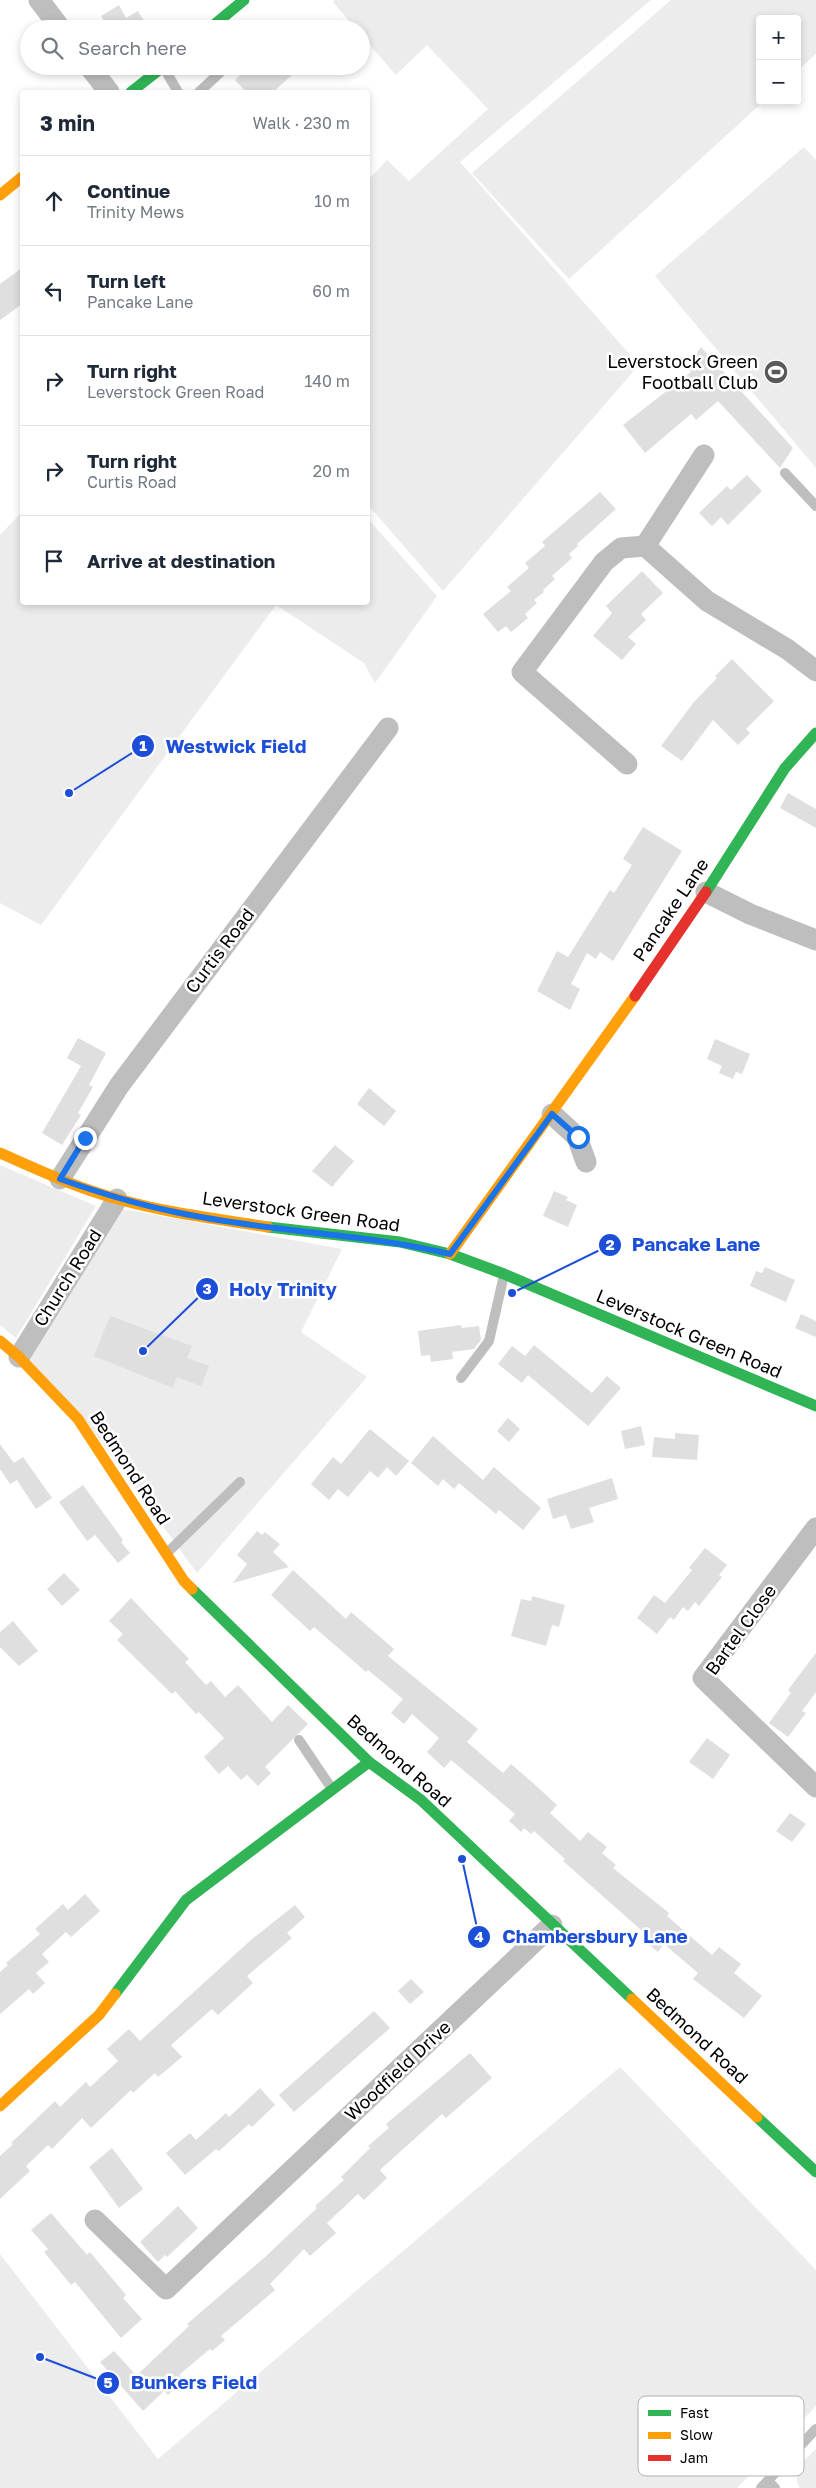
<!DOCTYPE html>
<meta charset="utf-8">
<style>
:root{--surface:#fff;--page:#f6f6f7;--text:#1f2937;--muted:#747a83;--line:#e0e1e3}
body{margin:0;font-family:"Golos Text",sans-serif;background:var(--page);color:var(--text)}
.controls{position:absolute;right:15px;top:15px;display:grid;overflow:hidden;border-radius:5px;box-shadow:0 2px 8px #0003}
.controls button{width:45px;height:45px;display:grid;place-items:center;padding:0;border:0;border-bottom:1px solid var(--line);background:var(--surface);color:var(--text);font:25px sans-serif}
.stop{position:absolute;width:15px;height:15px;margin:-11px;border:4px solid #1a73e8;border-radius:50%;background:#fff}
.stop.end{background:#1a73e8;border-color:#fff;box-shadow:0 1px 5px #0008}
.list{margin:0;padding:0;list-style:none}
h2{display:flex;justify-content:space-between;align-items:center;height:65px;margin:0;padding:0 20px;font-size:21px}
h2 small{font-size:16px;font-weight:400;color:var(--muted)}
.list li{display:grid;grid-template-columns:32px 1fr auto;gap:15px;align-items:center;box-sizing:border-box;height:90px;padding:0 20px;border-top:1px solid var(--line)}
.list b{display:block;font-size:19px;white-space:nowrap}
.list p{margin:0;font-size:16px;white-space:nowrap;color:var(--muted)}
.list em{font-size:16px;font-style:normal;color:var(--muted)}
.icon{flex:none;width:28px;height:28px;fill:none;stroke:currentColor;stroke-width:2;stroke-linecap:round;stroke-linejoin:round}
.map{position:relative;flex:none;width:816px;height:2488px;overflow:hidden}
.search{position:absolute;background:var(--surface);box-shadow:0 2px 8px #0003;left:20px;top:20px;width:350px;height:55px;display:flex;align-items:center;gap:12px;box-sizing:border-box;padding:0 18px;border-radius:28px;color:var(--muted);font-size:19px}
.panel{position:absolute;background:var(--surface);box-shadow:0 2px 8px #0003;left:20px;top:90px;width:350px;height:515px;border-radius:5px}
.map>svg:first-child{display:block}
.green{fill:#ececec}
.building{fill:#dfdfdf}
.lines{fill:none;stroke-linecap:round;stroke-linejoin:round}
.lane{stroke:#bebebe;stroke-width:10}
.street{stroke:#bebebe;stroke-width:21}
.fast{stroke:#30b455;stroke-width:11}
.slow{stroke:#ff9f0a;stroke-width:11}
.jam{stroke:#e5322d;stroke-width:11}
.route{stroke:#1a73e8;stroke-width:6}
.labels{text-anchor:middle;stroke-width:5;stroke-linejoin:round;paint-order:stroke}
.poi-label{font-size:18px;fill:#000;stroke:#fff;text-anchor:end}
.street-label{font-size:18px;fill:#000;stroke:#fff}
.key{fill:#fff;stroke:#b2b2b2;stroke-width:1}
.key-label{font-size:14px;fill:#000}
.leader{fill:none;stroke:#1d4ed8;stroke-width:2}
.callout-dot{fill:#1d4ed8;stroke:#fff;stroke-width:2}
.mark-label{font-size:15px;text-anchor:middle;font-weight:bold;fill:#fff}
.callout-label{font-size:19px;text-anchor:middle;font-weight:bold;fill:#1d4ed8;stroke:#fff;stroke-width:5;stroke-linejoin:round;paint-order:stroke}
</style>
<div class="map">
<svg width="816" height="2488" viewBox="0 0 816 2488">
<rect width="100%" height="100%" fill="#fff"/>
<g class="green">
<polygon points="335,0 651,0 460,162 639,365 443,591 368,505 368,180 387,160 409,181 488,109 427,45 396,75 361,35 361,29 356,29 333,2"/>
<polygon points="671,0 816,0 816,54 797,71 797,19 760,19 760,101 764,101 569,279 472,173"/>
<polygon points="804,147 816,160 816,468 655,276"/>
<polygon points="22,512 22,602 368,602 368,519 437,596 375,683 364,663 276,605 41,925 0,903 0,535"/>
<polygon points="0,1165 96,1206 16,1338 0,1325"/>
<polygon points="117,1208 342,1249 301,1332 367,1377 197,1573 83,1417 25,1355"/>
<polygon points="620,2067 816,2270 816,2406 737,2488 0,2488 0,2254 158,2459"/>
<polygon points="816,2449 816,2488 800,2488 797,2482 797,2467"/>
</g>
<g class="building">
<polygon points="119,5 126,18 138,11 149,29 106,29 108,28 101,16"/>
<polygon points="250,66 284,66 292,75 273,92 246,92 235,80"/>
<polygon points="22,268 22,304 0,320 0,284"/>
<polygon points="701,347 793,448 780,468 718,401 696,420 691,414 645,453 623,425 691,372 687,367"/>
<polygon points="747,475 762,491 728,525 721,517 712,526 699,513 727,486 731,490"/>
<polygon points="600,492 616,509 577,544 578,546 569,554 572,558 552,576 555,579 543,590 544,592 534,600 537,603 525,614 528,618 511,632 506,626 498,632 483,614 511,591 507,587 529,568 525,563 545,546 542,542"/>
<polygon points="642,571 663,593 641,614 646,620 628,637 636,644 622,660 593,636 612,613 606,606"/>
<polygon points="732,659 774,701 746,729 750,733 738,745 713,720 682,761 661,746 693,703 717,678 715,676"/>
<polygon points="788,793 816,809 816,828 780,808"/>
<polygon points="643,827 682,851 613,961 600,952 596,959 587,953 571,984 580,989 570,1010 537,991 557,951 568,957 610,890 614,893 632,865 623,859"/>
<polygon points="78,1038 106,1053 89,1085 93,1087 78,1113 81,1115 62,1145 42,1133 81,1066 67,1058"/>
<polygon points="715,1039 750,1054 742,1074 736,1072 733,1079 719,1073 722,1066 707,1059"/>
<polygon points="369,1088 396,1111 384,1126 357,1104"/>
<polygon points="335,1145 354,1161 332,1187 312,1171"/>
<polygon points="554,1191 568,1197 566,1200 577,1205 568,1227 543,1216"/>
<polygon points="765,1267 795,1280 786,1302 750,1286 756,1271 762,1273"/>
<polygon points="801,1314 816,1321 816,1337 795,1328"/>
<polygon points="110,1316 192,1346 187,1358 209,1366 201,1386 177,1377 173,1388 94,1356"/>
<polygon points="461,1325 462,1328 479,1326 481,1340 474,1349 452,1352 453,1359 431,1362 430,1355 421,1356 418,1331"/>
<polygon points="534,1345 592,1393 607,1376 621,1388 588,1426 528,1375 522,1383 498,1364 512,1346 525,1356"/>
<polygon points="508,1418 520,1429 509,1442 497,1431"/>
<polygon points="641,1426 645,1445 625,1449 621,1431"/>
<polygon points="370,1429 409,1461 396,1476 387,1467 378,1478 370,1471 348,1497 338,1489 329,1500 311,1484 333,1457 341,1464"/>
<polygon points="675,1433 699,1435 697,1460 652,1457 654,1437 675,1439"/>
<polygon points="433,1436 483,1480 494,1467 541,1508 523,1530 499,1510 496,1514 459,1483 454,1489 443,1479 438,1486 411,1463"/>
<polygon points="0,1444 14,1463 23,1457 52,1498 36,1509 17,1480 10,1484 0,1469"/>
<polygon points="612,1478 618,1499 589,1508 594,1522 571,1529 566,1515 553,1519 547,1499"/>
<polygon points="83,1485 123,1540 121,1542 130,1553 118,1563 95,1535 87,1541 59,1502"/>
<polygon points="257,1531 262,1535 265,1532 280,1544 273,1552 289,1567 233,1583 247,1564 237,1555"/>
<polygon points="705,1548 727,1565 719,1575 722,1577 699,1606 695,1602 688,1611 683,1607 674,1620 670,1617 657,1634 637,1618 654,1595 665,1603 692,1570 689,1568"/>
<polygon points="293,1570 346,1619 351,1612 394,1649 388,1656 478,1729 467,1742 503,1773 511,1764 532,1782 557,1805 550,1813 580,1841 588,1832 607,1847 602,1853 616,1865 613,1868 669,1913 667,1916 712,1955 719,1947 741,1964 734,1973 762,1996 744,2018 693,1979 698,1973 664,1944 658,1952 645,1942 648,1938 640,1929 563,1861 565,1859 534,1831 531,1834 524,1828 521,1832 509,1821 515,1814 481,1785 451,1760 444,1768 427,1752 439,1738 412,1714 404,1724 391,1713 403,1699 368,1670 366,1672 314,1627 310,1631 271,1595"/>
<polygon points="64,1573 80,1590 62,1606 47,1589"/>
<polygon points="532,1596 565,1605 559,1627 552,1625 546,1646 511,1636 521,1599 531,1601"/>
<polygon points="131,1598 189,1659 185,1662 206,1685 211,1681 225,1697 238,1685 272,1722 288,1705 308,1724 265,1767 271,1773 258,1786 247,1775 241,1780 228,1766 219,1774 204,1757 224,1738 199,1712 196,1714 175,1691 172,1694 117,1640 123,1634 109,1621"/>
<polygon points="13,1621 38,1651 19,1666 0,1647 0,1632"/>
<polygon points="816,1653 816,1692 802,1711 806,1713 788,1737 769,1723 791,1693 788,1690"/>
<polygon points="707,1738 730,1755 713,1779 689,1762"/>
<polygon points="790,1813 806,1824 792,1842 776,1831"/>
<polygon points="85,1894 100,1911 71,1937 66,1932 42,1954 49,1962 36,1973 45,1983 33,1994 29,1989 0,2014 0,1972 8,1965 6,1963 40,1934 35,1929 63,1904 68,1910"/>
<polygon points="295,1905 305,1917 287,1933 292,1938 247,1976 253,1983 218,2015 212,2009 171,2045 182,2057 158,2077 155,2073 133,2093 131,2090 91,2128 82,2118 52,2149 48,2145 26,2166 30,2171 0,2199 0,2156 13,2144 11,2143 55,2101 60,2107 86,2082 90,2087 118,2061 107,2049 129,2029 140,2041 252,1939"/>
<polygon points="411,1979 424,1992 410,2004 398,1991"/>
<polygon points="374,2011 390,2028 294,2112 279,2095"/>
<polygon points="470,2053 492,2078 446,2118 442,2114 380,2170 387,2178 364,2200 358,2194 327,2223 336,2233 310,2256 304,2249 270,2284 275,2290 221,2336 225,2340 212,2351 210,2349 179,2375 184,2380 168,2395 164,2391 143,2411 100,2362 114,2351 135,2374 139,2373 189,2326 187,2324 265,2257 317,2208 315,2206 344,2180 341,2177 370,2148 368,2146 389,2128 386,2124"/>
<polygon points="260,2088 275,2105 252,2127 249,2124 219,2151 216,2149 185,2175 166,2153 190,2133 196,2140 226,2113 229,2117"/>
<polygon points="112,2148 143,2189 119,2208 89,2167"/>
<polygon points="178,2206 198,2228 167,2257 165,2255 158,2262 140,2242"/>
<polygon points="51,2213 87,2255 90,2252 126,2295 123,2298 142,2319 121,2338 75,2282 71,2285 44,2252 48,2249 31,2230"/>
</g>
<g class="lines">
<g class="lane">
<polyline points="164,68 178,92"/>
<polyline points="199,92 227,66"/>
<polyline points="785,473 816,506"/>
<polyline points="461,1378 489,1341 504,1275"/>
<polyline points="167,1553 240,1482"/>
<polyline points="299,1740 332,1789"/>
<polyline points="768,2481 775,2488"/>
<polyline points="761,2488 816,2429"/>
</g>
<g class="street">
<polyline points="39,0 61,29"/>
<polyline points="89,66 109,92"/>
<polyline points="645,546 707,601 787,649 816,671"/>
<polyline points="627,764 522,672 604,562 621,548 645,546 704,455"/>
<polyline points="706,892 750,914 816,940"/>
<polyline points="552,1114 577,1137 586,1162"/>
<polyline points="60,1179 119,1086 388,728"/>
<polyline points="19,1357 117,1199"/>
<polyline points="816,1528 703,1678 816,1787"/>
<polyline points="95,2220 166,2289 552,1925"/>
</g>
<g class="fast">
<polyline points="209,29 244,0"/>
<polyline points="131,92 164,66"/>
<polyline points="706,892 785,768 816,733"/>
<polyline points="268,1227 400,1242 450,1254 504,1274 816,1406"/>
<polyline points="192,1589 369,1762 421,1800 632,1999"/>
<polyline points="115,1994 186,1900 369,1762"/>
<polyline points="757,2117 816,2172"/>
</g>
<g class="slow">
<polyline points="0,195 22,177"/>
<path d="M 0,1153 C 38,1170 77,1188 118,1199 C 167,1213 218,1219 268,1227"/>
<polyline points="450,1254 635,996"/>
<polyline points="0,1341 19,1357 78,1419 184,1581 192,1589"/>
<polyline points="632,1999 757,2117"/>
<polyline points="0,2106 99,2015 115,1994"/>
</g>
<polyline class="jam" points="635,996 706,892"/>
</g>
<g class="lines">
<path class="route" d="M 85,1138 L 60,1179 C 100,1193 139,1205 180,1213 C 269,1232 361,1233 450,1254 L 552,1114 L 578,1137"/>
</g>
<defs>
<g id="stadium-disc" transform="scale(1.25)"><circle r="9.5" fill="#595959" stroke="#fff"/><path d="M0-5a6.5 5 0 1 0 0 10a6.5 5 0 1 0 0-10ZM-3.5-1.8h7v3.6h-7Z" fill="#fff"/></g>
</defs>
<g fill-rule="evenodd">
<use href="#stadium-disc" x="776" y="372"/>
</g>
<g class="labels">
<g class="poi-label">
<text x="758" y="368">Leverstock Green<tspan x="758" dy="21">Football Club</tspan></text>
</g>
<g class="street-label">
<text transform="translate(671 910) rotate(-56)" y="6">Pancake Lane</text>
<text transform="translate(220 951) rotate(-53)" y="6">Curtis Road</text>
<text transform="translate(301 1212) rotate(8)" y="6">Leverstock Green Road</text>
<text transform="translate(68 1278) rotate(-58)" y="6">Church Road</text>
<text transform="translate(689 1334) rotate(23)" y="6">Leverstock Green Road</text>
<text transform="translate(130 1468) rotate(57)" y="6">Bedmond Road</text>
<text transform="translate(741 1630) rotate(-54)" y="6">Bartel Close</text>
<text transform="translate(399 1761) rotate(41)" y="6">Bedmond Road</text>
<text transform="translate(697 2036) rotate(43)" y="6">Bedmond Road</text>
<text transform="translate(398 2071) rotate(-43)" y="6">Woodfield Drive</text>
</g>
</g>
<rect x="638" y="2396" width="166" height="80" rx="8" class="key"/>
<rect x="648" y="2410" width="23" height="6" fill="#30b455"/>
<rect x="648" y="2432" width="23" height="7" fill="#ff9f0a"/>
<rect x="648" y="2455" width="23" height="6" fill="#e5322d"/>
<g class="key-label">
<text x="680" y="2418">Fast</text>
<text x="680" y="2440">Slow</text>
<text x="680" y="2463">Jam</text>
</g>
<path class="leader" d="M69 793L143 746M512 1293L610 1245M143 1351L207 1289M462 1859L479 1937M40 2357L108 2383"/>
<g class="callout-dot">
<circle cx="69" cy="793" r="5"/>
<circle cx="512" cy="1293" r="5"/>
<circle cx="143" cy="1351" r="5"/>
<circle cx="462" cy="1859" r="5"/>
<circle cx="40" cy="2357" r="5"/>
<circle cx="143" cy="746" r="12"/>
<circle cx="610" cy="1245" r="12"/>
<circle cx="207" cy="1289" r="12"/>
<circle cx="479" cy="1937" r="12"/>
<circle cx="108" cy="2383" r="12"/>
</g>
<g class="mark-label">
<text x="143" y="751">1</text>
<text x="610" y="1250">2</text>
<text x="207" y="1294">3</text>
<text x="479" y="1942">4</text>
<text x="108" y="2388">5</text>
</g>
<g class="callout-label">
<text x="236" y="753">Westwick Field</text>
<text x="696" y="1251">Pancake Lane</text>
<text x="283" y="1296">Holy Trinity</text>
<text x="595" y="1943">Chambersbury Lane</text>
<text x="194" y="2389">Bunkers Field</text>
</g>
</svg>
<div class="controls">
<button>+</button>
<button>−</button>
</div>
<div class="stop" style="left:578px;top:1137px"></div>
<div class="stop end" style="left:85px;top:1138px"></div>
<div class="search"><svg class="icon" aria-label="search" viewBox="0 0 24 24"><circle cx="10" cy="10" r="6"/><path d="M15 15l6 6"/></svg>Search here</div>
<section class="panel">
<h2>3 min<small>Walk · 230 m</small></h2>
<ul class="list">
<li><svg class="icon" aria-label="ahead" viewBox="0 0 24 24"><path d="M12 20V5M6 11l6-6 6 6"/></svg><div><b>Continue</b><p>Trinity Mews</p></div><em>10 m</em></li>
<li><svg class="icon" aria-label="left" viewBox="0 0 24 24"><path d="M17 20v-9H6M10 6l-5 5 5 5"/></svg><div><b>Turn left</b><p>Pancake Lane</p></div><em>60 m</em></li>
<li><svg class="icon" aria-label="right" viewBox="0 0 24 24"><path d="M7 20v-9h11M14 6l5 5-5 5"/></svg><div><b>Turn right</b><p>Leverstock Green Road</p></div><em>140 m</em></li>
<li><svg class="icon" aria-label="right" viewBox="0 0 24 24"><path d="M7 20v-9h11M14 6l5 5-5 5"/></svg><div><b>Turn right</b><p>Curtis Road</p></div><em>20 m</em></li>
<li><svg class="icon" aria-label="arrive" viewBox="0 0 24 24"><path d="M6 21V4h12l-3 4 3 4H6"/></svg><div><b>Arrive at destination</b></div></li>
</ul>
</section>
</div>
